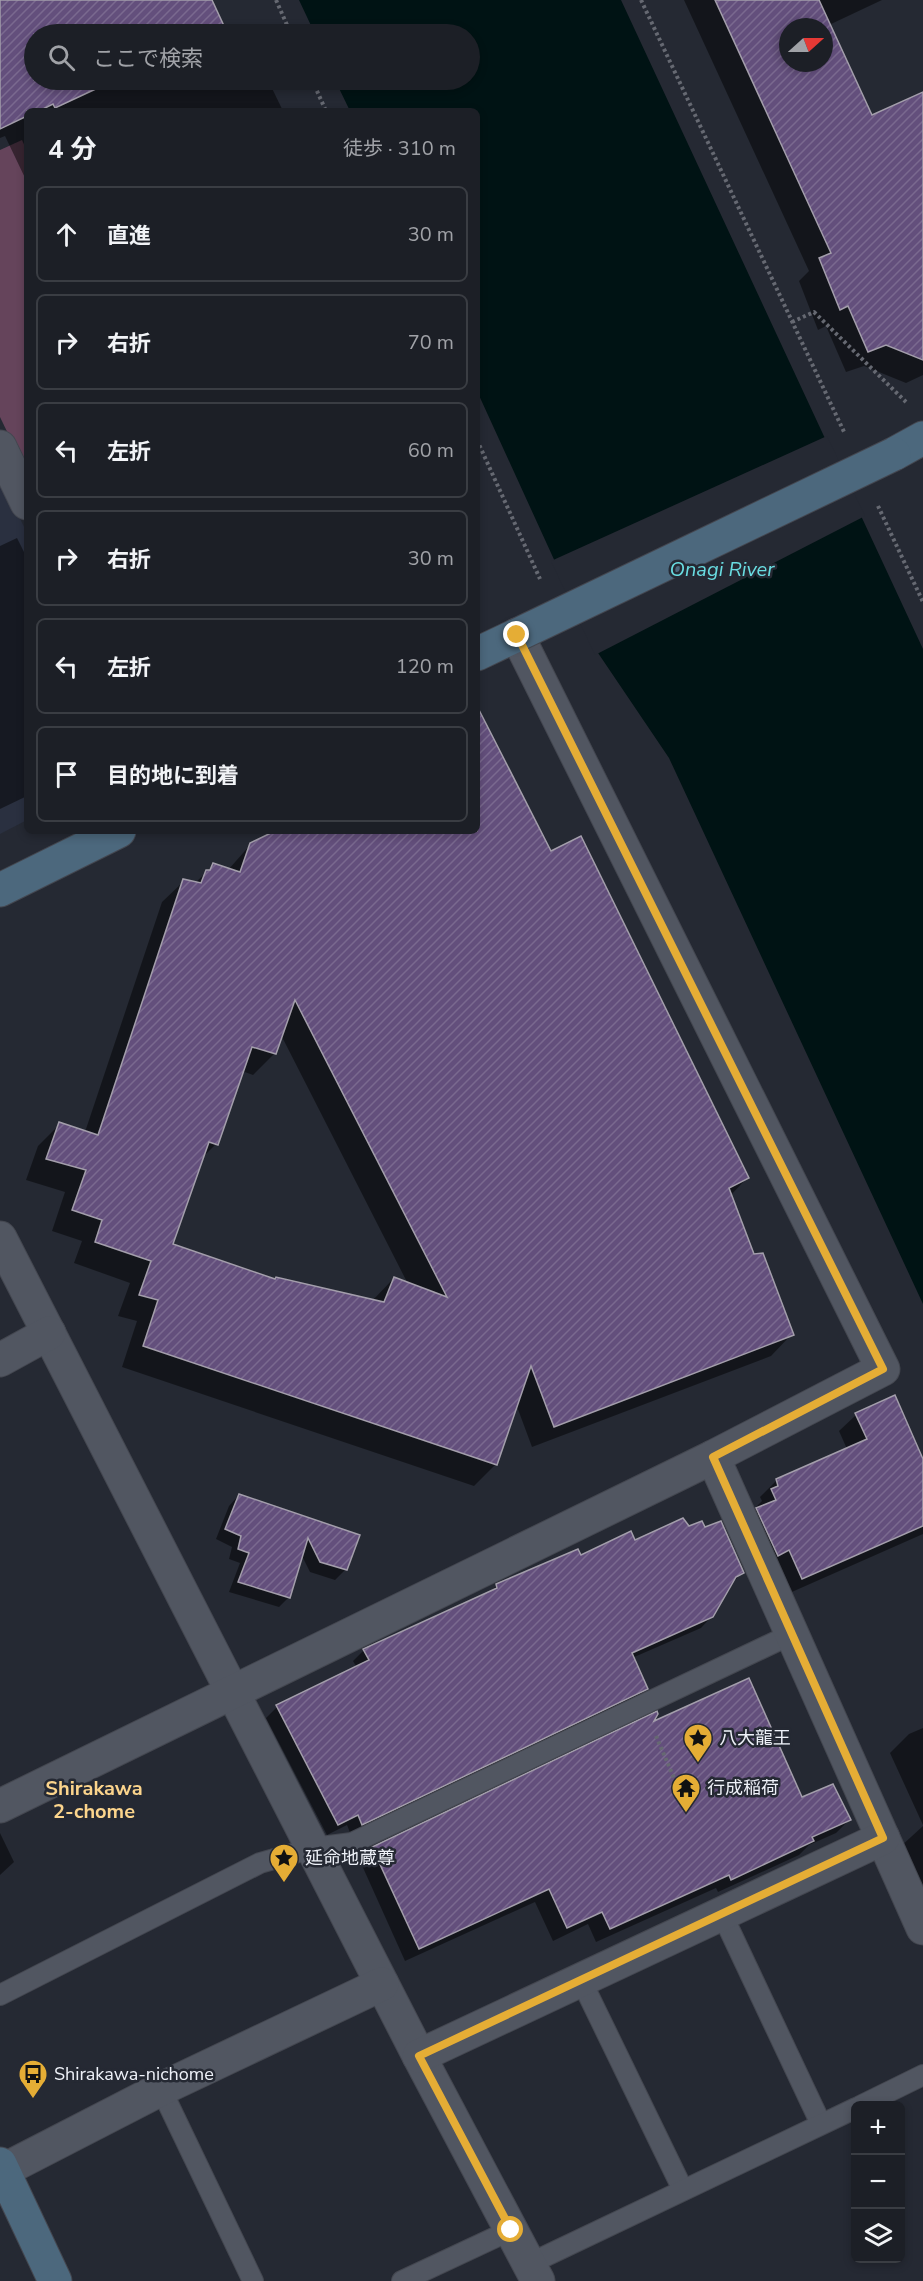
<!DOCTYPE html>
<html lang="ja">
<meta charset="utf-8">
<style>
:root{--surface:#1c1f26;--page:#292c32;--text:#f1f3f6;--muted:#a0a2a7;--line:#3a3d43}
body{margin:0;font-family:"Nunito Sans","Noto Sans JP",sans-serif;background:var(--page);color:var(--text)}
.controls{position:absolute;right:18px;bottom:18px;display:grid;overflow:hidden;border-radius:9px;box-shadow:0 3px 9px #0003}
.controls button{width:54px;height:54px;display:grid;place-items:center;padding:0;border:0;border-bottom:2px solid var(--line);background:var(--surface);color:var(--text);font:30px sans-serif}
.compass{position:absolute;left:779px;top:18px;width:54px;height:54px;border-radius:50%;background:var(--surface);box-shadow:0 3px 9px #0003;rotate:69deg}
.stop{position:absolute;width:18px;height:18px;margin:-14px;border:4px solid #e5ad35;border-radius:50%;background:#fff}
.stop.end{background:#e5ad35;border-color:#fff;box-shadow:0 2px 6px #0008}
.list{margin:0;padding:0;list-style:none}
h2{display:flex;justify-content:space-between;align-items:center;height:78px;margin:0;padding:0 24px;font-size:26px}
h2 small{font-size:20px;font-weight:400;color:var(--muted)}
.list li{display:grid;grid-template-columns:39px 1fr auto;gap:18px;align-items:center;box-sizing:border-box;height:96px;margin:0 12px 12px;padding:0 12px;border:2px solid var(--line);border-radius:9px}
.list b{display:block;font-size:22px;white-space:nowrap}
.list em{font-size:20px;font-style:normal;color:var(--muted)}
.icon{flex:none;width:33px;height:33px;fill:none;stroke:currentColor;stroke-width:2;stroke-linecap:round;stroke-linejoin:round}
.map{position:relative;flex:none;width:923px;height:2281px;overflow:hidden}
.search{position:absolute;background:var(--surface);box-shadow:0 3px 9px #0003;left:24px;top:24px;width:456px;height:66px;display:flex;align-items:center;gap:15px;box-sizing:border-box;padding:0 21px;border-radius:33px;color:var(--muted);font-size:22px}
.panel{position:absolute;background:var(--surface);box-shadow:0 3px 9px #0003;left:24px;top:108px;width:456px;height:726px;border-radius:9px}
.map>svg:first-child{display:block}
.built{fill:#2a3040}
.park{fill:#65445b}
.water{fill:#001314}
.pier{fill:#252933}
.shadow{fill:#0007;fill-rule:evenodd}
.building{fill:url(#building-hatch);stroke:#a39eab;stroke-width:1.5;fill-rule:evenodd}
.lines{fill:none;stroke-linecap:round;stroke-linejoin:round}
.lane-casing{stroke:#444750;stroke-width:22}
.street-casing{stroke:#444750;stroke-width:35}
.secondary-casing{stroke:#444750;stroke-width:35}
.path{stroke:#666972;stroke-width:4;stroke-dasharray:3 3;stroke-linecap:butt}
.lane{stroke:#515661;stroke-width:20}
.street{stroke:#515661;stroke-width:33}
.secondary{stroke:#4c687d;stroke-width:33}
.secondary-bridge-casing{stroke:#444750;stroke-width:35;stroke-linecap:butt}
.secondary-bridge{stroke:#4c687d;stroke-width:33}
.route{stroke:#e5ad35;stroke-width:8}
.labels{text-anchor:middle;stroke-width:5;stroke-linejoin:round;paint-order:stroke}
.poi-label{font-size:18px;fill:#eef1f8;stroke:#252933;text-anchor:start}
.water-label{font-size:20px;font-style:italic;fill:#69dce1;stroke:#252933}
.neighbourhood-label{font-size:20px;font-weight:bold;fill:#fbd48c;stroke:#252933}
</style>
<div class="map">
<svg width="923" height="2281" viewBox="0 0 923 2281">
<defs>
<pattern id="building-hatch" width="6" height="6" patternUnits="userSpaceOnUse" patternTransform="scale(1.5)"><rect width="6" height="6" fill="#634f7c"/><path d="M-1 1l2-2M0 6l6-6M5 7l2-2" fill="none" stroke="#7a698f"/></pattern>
</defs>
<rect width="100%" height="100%" fill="#252933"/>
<polygon class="built" points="0,477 27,533 27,820 0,834"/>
<polygon class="park" points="22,140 27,151 27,473 0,417 0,150"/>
<polygon class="water" points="299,0 621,0 923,649 923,1304 669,758 594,647 477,391 477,111 350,111 335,80 470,80 470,34 315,34"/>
<polygon class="pier" points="827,436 865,516 595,655 551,561"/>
<g class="shadow">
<polygon points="0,0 198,0 218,16 226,34 34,34 34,80 246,80 247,82 252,80 268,80 283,111 27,111 27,182 5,136 0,138"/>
<path d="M 684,0 L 882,0 L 829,25 L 871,117 L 923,94 L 923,375 L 906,383 L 864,366 L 846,372 L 826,326 L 818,330 L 799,281 L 809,271 ZM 788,27 L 824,27 L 824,63 L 788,63 Z"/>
<polygon points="17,538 27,558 27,796 0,809 0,546"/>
<path d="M 477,733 L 747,1178 L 730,1196 L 753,1255 L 792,1334 L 771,1356 L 532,1447 L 516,1404 L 496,1464 L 474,1486 L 122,1367 L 137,1321 L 118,1316 L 130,1283 L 74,1263 L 82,1241 L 52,1231 L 65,1192 L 26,1180 L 38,1146 L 60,1124 L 85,1132 L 162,902 L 184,881 L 195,883 L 214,865 L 228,870 L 251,844 L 278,831 L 477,831 ZM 281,1035 L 408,1284 L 394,1278 L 372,1301 L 274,1281 L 171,1245 L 200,1160 L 216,1144 L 242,1071 L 253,1075 L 275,1053 Z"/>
<polygon points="856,1415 923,1463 923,1534 785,1595 740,1525 757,1509 756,1507 762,1501 760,1497 777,1480 847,1449 839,1431"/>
<polygon points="239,1495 358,1536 345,1570 335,1580 310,1572 301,1554 289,1597 279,1607 229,1592 240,1563 229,1559 232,1547 216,1539 229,1506"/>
<polygon points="689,1527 742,1573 731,1584 712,1616 701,1628 632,1658 646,1689 635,1700 351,1835 347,1825 327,1835 266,1718 277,1707 357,1668 353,1661 364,1650 489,1593 497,1585 580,1557"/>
<polygon points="650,1724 801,1799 849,1820 836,1833 809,1845 799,1855 718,1892 716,1888 596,1942 588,1924 553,1941 535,1902 405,1961 360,1861 373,1848"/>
<polygon points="923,1728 923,1825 890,1753 909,1734"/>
<polygon points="923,1826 923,1897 900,1847"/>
<polygon points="0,1833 14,1862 0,1875"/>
</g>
<g class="building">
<polygon points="0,0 212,0 224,26 207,34 34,34 34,80 115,80 55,108 53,104 39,111 27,111 27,116 0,129"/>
<path d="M 715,0 L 819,0 L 872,115 L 923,92 L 923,360 L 886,345 L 868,352 L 848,306 L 840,310 L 819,258 L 831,253 ZM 788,27 L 824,27 L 824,63 L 788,63 Z"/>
<path d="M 477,706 L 551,851 L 581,836 L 749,1178 L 729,1188 L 754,1254 L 763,1253 L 794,1335 L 554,1427 L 531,1366 L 497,1465 L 143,1346 L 158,1300 L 139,1295 L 151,1261 L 95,1242 L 102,1220 L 72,1210 L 86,1170 L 46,1159 L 59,1122 L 98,1135 L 183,879 L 201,883 L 206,870 L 210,870 L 213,863 L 240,872 L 250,843 L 275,831 L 477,831 ZM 295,1000 L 447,1297 L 394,1277 L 384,1302 L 276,1277 L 275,1279 L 173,1244 L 209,1142 L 218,1145 L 252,1047 L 276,1054 Z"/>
<polygon points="895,1395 923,1459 923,1526 802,1579 789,1550 778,1556 756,1508 776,1500 771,1489 778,1486 776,1479 867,1439 855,1413"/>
<polygon points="239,1494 360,1535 347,1570 320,1562 308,1538 290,1598 238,1582 249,1553 238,1549 241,1536 225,1529"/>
<polygon points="683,1518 689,1526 702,1521 705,1527 721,1521 744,1573 736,1577 713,1617 632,1653 648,1689 362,1825 358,1815 338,1825 276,1705 369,1660 363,1649 497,1588 496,1584 578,1549 581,1555 631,1531 635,1540"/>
<polygon points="749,1678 802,1797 833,1784 851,1820 812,1837 814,1841 731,1880 729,1875 610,1929 602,1912 567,1928 549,1889 419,1949 372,1847 657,1711 658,1714 654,1721"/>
</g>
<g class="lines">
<g class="lane-casing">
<g id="lane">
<polyline points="722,1914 821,2124"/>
<polyline points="581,1980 683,2190"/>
<polyline points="0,1995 260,1863 313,1848 352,1843 792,1634"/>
<polyline points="161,2089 253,2281"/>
<polyline points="860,2106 923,2075"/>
<polyline points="529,2264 856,2108"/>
<polyline points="402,2281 511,2230"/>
</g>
</g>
<g class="street-casing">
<g id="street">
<polyline points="0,447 27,503"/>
<polyline points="0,1238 419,2056 538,2281"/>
<polyline points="0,1360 49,1333"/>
<polyline points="713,1457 923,1928"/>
<polyline points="0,1806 713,1457 883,1369 517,635"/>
<polyline points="419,2056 883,1838"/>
<polyline points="0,2172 161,2089 382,1984"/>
</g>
</g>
<g class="secondary-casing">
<g id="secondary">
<polyline points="894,454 923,438"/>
<polyline points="477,654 517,635"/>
<polyline points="0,890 119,831"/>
<polyline points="0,2164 55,2281"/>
</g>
</g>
<g class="path">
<polyline points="276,0 291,34"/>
<polyline points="641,0 845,434"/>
<polyline points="312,80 326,111"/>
<polyline points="792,322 814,312 906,402"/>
<polyline points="477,440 540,579"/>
<polyline points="878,506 923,602"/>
<polyline points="656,1736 677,1785"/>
</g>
<use href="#lane" class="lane"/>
<use href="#street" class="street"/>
<use href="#secondary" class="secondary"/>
<g class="secondary-bridge-casing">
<polyline id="secondary-bridge" points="517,635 894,454"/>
</g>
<use href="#secondary-bridge" class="secondary-bridge"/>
</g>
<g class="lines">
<polyline class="route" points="511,2230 419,2056 883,1838 713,1457 883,1369 517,635"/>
</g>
<defs>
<g id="sight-pin" transform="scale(1.5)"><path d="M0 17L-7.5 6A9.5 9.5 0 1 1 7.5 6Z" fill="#e5ad35" stroke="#252933"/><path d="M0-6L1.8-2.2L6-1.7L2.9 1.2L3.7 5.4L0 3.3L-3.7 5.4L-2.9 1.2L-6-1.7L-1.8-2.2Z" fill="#111"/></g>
<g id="temple-pin" transform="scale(1.5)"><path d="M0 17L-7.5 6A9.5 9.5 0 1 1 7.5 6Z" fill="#e5ad35" stroke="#252933"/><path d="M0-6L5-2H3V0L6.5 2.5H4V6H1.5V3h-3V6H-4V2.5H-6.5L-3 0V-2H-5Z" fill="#111"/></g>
<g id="bus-pin" transform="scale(1.5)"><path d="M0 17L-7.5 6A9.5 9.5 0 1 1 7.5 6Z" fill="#e5ad35" stroke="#252933"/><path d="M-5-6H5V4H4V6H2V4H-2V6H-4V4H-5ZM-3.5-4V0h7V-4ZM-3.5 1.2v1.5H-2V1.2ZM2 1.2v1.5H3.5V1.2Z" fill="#111"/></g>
</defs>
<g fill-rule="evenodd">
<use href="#sight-pin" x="698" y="1738"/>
<use href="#temple-pin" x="686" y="1788"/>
<use href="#sight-pin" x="284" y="1858"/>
<use href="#bus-pin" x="33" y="2074"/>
</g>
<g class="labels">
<g class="poi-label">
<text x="719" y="1744">八大龍王</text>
<text x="707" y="1794">行成稲荷</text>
<text x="305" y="1864">延命地蔵尊</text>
<text x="54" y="2080">Shirakawa-nichome</text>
</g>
<g class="water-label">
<text x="722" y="576">Onagi River</text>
</g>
<g class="neighbourhood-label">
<text x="94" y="1795">Shirakawa<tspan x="94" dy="23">2-chome</tspan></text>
</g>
</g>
</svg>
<div class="controls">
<button>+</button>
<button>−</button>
<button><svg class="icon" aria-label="layers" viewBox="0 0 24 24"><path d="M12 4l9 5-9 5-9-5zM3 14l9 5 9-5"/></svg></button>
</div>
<svg class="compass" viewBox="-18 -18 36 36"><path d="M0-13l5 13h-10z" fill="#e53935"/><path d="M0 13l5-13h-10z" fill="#a0a2a7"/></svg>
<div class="stop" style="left:511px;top:2230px"></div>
<div class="stop end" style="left:517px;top:635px"></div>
<div class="search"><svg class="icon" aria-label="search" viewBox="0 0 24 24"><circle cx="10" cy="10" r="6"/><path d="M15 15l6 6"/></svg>ここで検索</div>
<section class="panel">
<h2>4 分<small>徒歩 · 310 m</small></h2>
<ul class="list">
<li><svg class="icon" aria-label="ahead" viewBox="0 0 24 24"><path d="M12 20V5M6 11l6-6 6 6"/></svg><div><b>直進</b></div><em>30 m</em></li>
<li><svg class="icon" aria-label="right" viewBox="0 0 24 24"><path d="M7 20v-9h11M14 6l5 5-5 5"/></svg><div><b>右折</b></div><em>70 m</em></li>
<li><svg class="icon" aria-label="left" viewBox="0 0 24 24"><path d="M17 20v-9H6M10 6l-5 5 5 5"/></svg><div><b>左折</b></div><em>60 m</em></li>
<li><svg class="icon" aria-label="right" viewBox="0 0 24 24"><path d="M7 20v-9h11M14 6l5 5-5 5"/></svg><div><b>右折</b></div><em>30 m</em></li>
<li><svg class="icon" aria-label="left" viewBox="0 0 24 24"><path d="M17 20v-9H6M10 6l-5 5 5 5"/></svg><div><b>左折</b></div><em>120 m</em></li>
<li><svg class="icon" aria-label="arrive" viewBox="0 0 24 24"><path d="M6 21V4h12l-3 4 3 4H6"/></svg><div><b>目的地に到着</b></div></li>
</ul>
</section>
</div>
